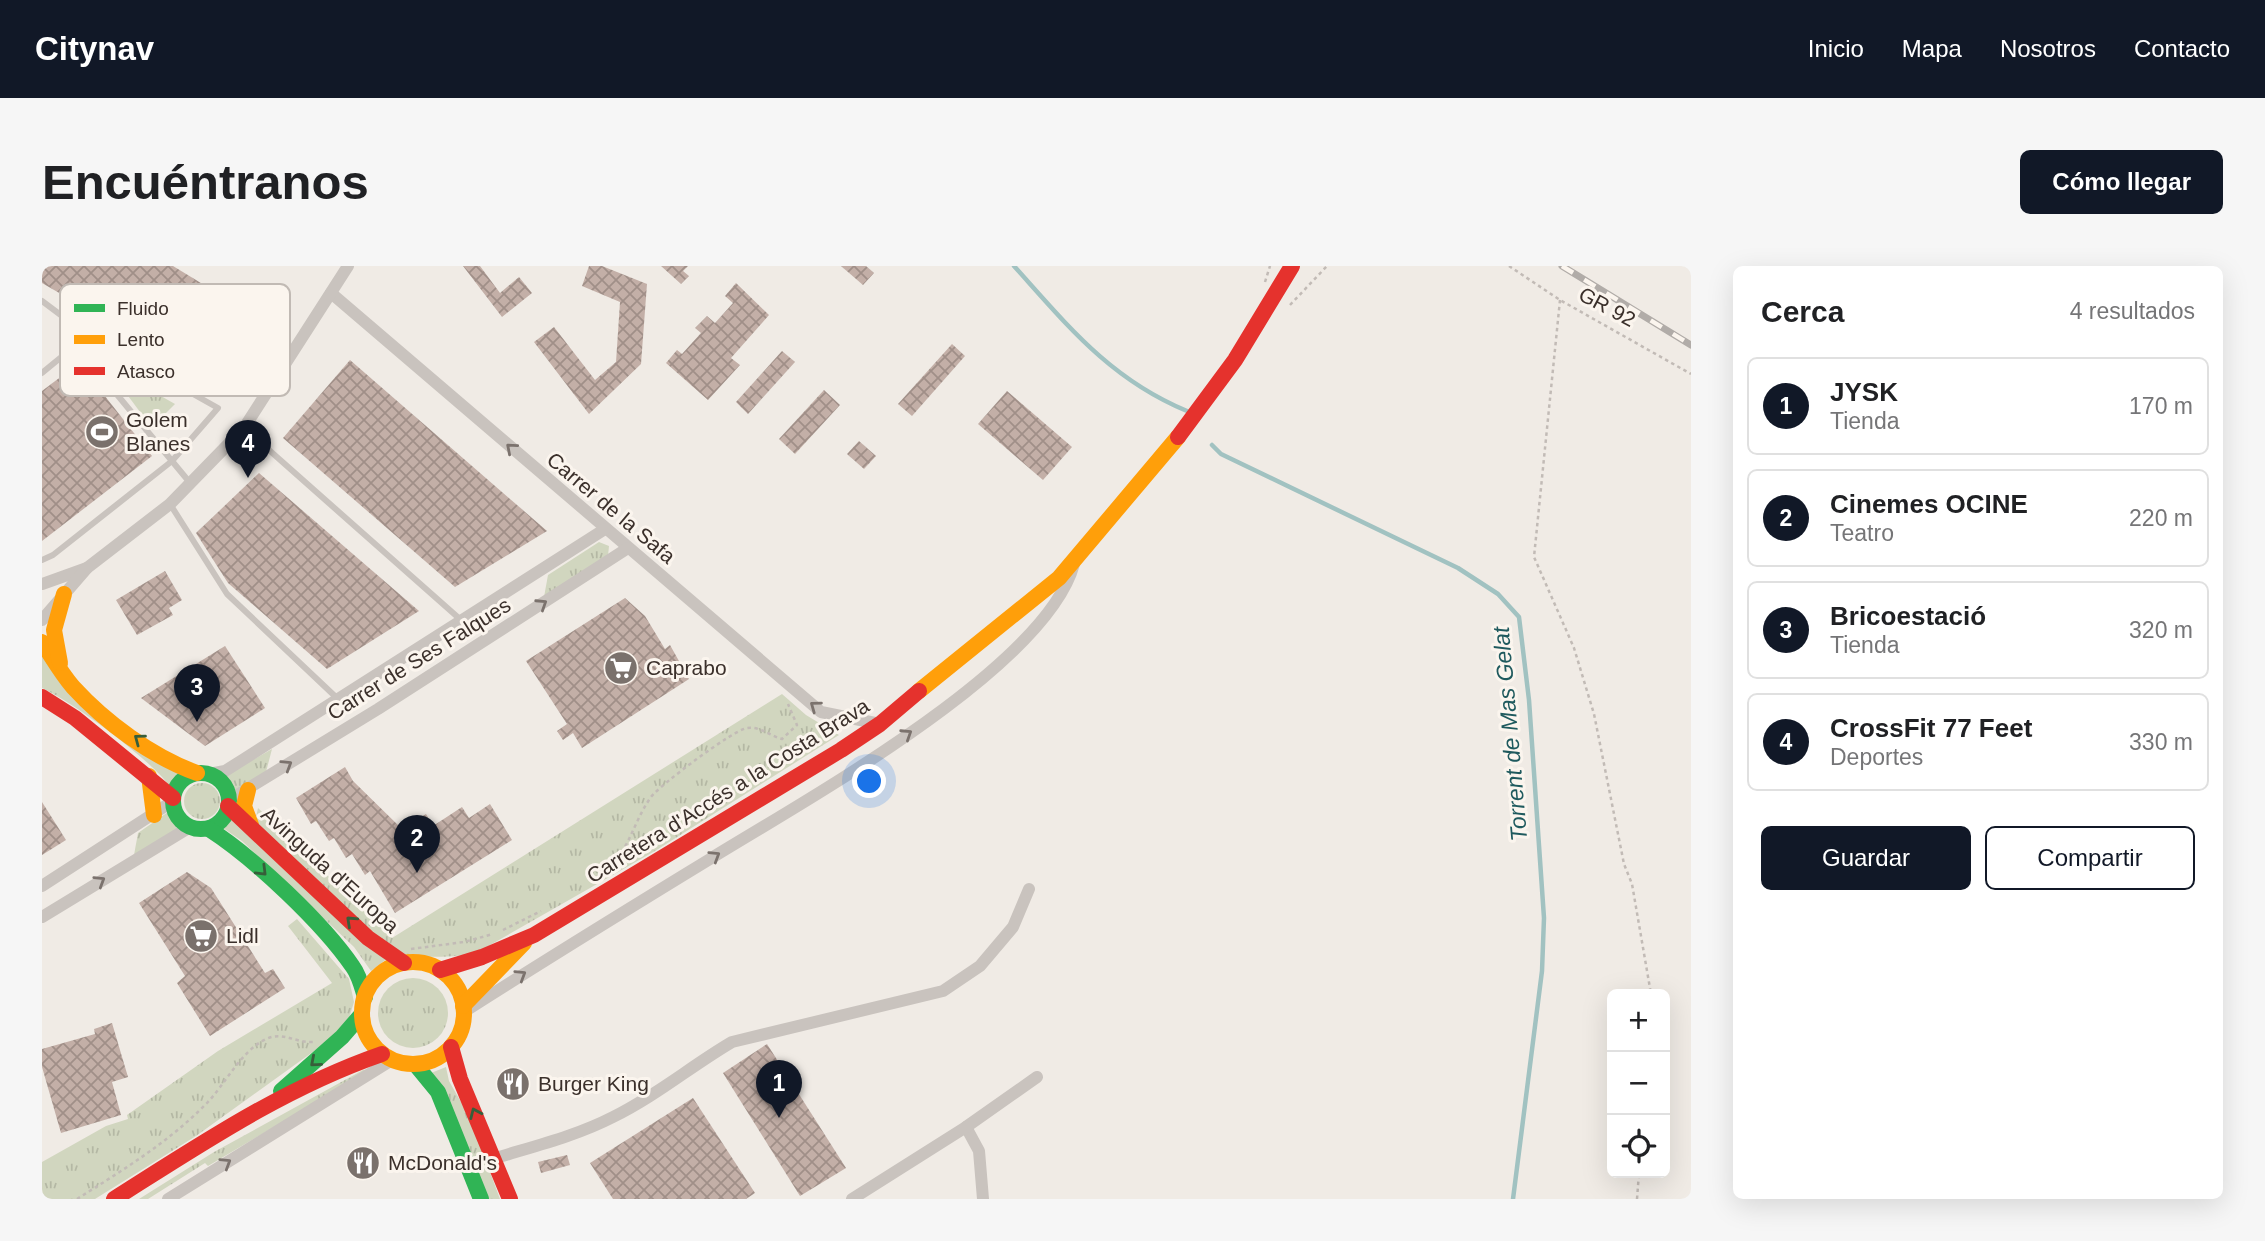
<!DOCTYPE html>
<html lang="es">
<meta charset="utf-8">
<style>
:root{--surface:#fff;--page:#f6f6f6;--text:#202124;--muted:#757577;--line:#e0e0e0;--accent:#111827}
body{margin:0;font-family:Arial,sans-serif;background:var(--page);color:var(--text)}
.controls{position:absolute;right:21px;bottom:21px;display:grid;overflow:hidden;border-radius:10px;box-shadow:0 7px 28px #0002}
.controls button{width:63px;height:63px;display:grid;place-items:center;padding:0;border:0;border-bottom:2px solid var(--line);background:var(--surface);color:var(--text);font:35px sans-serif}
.you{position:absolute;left:828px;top:516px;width:24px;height:24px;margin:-18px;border:5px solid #fff;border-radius:50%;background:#1a73e8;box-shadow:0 0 0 10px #1a73e833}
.badge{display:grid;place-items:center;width:46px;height:46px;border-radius:50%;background:var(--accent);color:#fff;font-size:23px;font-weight:700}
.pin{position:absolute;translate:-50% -58px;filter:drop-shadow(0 2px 4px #0008)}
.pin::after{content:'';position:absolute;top:37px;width:24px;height:21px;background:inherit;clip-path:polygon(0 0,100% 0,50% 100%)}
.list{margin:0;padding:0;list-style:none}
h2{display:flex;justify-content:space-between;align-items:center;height:91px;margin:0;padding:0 28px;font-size:30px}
h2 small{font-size:23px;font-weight:400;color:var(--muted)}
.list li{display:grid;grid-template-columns:46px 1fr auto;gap:21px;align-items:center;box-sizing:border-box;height:98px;margin:0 14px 14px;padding:0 14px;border:2px solid var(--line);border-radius:10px}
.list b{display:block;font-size:26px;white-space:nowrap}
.list p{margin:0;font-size:23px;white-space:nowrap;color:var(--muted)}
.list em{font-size:23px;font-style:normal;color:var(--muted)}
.actions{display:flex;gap:14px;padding:21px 28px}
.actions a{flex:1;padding:16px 0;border:2px solid var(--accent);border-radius:10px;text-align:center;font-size:24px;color:var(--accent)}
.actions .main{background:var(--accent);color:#fff}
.icon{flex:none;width:38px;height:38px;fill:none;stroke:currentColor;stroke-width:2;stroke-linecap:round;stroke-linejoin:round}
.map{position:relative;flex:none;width:1649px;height:933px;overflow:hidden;border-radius:10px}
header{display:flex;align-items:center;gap:42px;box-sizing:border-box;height:98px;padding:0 35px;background:var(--accent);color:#fff}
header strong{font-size:33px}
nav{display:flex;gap:38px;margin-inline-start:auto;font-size:24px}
.intro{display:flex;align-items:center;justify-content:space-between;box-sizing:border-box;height:168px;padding:0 42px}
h1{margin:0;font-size:49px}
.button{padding:18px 32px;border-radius:10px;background:var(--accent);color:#fff;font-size:24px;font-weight:700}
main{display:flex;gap:42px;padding:0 42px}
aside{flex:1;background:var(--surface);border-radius:10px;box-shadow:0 7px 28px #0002}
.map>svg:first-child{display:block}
.grass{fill:url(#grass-tufts)}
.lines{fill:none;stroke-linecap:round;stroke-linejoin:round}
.stream{stroke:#a1c2c1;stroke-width:4.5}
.building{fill:url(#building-cross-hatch)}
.path{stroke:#c2bbb6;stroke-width:2.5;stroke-dasharray:3.5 3.5;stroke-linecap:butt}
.lane{stroke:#c9c3be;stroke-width:6}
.street{stroke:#c9c3be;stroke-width:12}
.fast{stroke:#30b455;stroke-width:16}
.slow{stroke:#ff9f0a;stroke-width:16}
.jam{stroke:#e5322d;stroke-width:16}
.rail-casing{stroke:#b1aca8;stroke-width:7}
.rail{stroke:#fbf5ee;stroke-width:4.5;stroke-dasharray:13;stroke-linecap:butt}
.oneway{stroke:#7b726d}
.oneway2{stroke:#375e3a}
.labels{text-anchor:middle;stroke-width:6;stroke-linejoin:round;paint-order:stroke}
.street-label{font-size:21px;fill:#3b302b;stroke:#fbf5ee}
.poi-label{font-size:21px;fill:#3b302b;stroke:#fbf5ee;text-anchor:start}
.water-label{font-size:23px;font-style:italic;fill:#1f5a5e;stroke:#fbf5ee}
.key{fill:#fbf5ee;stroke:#c1bab4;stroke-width:2}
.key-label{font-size:19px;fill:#3b302b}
</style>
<header>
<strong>Citynav</strong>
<nav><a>Inicio</a><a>Mapa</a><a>Nosotros</a><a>Contacto</a></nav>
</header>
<div class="intro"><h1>Encuéntranos</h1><a class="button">Cómo llegar</a></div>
<main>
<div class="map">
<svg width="1649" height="933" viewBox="0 0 1649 933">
<defs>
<pattern id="grass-tufts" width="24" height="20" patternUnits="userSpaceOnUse" patternTransform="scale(1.75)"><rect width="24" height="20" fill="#d1d6bf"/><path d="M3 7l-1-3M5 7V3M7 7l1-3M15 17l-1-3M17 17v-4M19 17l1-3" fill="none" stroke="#b4b8a4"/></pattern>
<pattern id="building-cross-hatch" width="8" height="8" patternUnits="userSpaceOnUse" patternTransform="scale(1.75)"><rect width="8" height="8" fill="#c3afa7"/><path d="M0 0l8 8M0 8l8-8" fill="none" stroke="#a08f88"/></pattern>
</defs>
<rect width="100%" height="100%" fill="#f0ebe5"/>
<g class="grass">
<polygon points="73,104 133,138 112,159 107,158 69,107"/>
<polygon points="557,276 567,280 566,290 502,331 506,309"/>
<path d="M 0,383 L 9,400 L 142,509 L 129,522 C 111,495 31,436 0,422 Z"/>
<path d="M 740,428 L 764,449 L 797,469 L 613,585 L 434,687 C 414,692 366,693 349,684 L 213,556 L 216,542 L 350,672 Z"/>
<polygon points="230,483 224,506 190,529 179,512"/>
<circle cx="160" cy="535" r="18"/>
<polygon points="126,546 136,564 92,589 96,567"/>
<polygon points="190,551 347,691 329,705 312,681 200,575 181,562"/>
<polygon points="255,653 307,713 312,736 304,762 154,870 53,933 0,933 0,896 64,860 86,853 85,849 176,785 290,717 246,660"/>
<circle cx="371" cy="747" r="35"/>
<polygon points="404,801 407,815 427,850 458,933 445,933 389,807"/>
<polygon points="330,803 166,900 163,897 106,933 97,933 172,886 321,804"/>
</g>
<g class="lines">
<g class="stream">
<path d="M 972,0 C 1026,60 1068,113 1145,145"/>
<polyline points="1170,179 1179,188 1416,302 1456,328 1477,351 1487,434 1502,652 1500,705 1471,933"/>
</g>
</g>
<g class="building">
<polygon points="0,0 131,0 233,62 193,129 0,17"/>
<polygon points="421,0 438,0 458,27 477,11 490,27 460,51"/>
<polygon points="547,0 560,0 605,18 599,98 547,148 492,76 512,61 553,114 574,96 578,36 540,20"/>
<polygon points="619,0 646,0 641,5 647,10 639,18"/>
<polygon points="799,0 824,0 832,7 821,19"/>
<polygon points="694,17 727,49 689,92 698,99 666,134 624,97 635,84 640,88 659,67 653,62 665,50 673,57 691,37 683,30"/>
<polygon points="910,78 923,90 870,150 856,138"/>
<polygon points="740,85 753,96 706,148 694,136"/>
<polygon points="308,94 505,265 413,321 241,172"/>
<polygon points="37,97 110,190 0,275 0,125"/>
<polygon points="782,124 798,139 753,188 737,173"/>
<polygon points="965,125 1030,181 1001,214 936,158"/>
<polygon points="817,175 834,190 822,203 805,188"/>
<polygon points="217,207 377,345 285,403 186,317 154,267"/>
<polygon points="123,305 140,334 127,342 131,349 95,369 74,334"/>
<polygon points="583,332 603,350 623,383 628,379 647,413 540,482 531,467 521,474 515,465 525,458 484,395"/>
<polygon points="183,380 223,442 163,480 99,432"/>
<polygon points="303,501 311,515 359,562 384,548 391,560 420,541 427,552 448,538 470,574 353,647 328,605 323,609 310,588 304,592 292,572 287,575 274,555 269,558 254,532"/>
<polygon points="0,536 24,574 0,589"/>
<polygon points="145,606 169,622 223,707 231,703 243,722 168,770 135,717 143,710 97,637"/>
<polygon points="70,757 86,811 70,816 79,849 19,867 0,801 0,783 53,768 52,763"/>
<polygon points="725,778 804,902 758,930 681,807"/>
<polygon points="651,832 713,927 704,933 571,933 548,897"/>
<polygon points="525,889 528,899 499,907 496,896"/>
</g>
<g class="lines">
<g class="path">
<polyline points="1467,0 1518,34 1649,108"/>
<polyline points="1223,16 1228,0"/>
<polyline points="1518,34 1492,291 1532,382 1552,448 1582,598 1590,618 1609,728"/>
<polyline points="1248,39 1285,0"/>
<path d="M 555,611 C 588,589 588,561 609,531 C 618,519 691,464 705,462 C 718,460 728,470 740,473 L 755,459 L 746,438"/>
<polyline points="461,664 499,645"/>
<polyline points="369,683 422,676 451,668"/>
<path d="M 35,933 C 81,904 127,876 165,837 C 184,817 199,785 224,773 C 241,765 253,777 271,776"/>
<polyline points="1595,933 1597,907"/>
</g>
<g class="lane">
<polyline points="0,35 44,68 176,142 130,195 11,289 0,294"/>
<polyline points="0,107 34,79 149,218"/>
<polyline points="202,162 419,354"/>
<polyline points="128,238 185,328 296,433"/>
</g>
<g class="street">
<polyline points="289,27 779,446 838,458"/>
<polyline points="0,318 45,302"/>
<polyline points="0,354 45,302 128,238 202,162 306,0"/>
<polyline points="167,508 183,505 202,493 563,263"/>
<polyline points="187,534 336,443 586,282"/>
<polyline points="0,620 131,535"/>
<polyline points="0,651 148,561"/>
<path d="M 425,744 C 505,693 586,643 668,593 C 760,536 1004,402 1032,298"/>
<polyline points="924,861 937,885 941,933"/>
<path d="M 454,892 C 493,880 534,870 571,851 C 614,830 649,800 690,776 L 901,725 L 938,700 L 971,661 L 987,623"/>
<polyline points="126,933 350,794"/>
<polyline points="810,933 924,861 995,811"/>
</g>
<g class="fast">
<circle cx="159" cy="535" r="28"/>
<path d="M 167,563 C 212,592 281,657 311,701 C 317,709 320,721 323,731"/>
<polyline points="373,798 396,826 439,933"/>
<polyline points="239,825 300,771 320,748"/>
</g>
<g class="slow">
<path d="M 0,376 C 10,391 19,407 31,421 C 63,456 110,491 155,507"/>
<polyline points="18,397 12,364 22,328"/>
<polyline points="877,425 1017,312 1136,171"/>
<polyline points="107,510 112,549"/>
<polyline points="206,524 202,540 209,559"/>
<circle cx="371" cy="747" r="51"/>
<polyline points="421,740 482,677"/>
</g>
<g class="jam">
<polyline points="1136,171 1193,94 1250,0"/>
<polyline points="0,431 33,452 131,532"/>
<polyline points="186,540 326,672 362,697"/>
<polyline points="398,704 440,691 492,669 799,484 838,458 877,425"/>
<polyline points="409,781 418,813 468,933"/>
<path d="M 72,933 C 159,878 242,822 340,788"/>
</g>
<g class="rail-casing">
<polyline id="rail" points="1520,0 1649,79"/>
</g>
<use href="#rail" class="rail"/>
</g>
<defs><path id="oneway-chevron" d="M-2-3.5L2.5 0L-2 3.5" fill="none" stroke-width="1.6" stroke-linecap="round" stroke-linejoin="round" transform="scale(1.75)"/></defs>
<g class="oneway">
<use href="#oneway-chevron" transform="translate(469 182) rotate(-139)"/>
<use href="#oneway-chevron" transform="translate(500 338) rotate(-33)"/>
<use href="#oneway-chevron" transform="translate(773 440) rotate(-144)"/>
<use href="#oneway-chevron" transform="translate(865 468) rotate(-33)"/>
<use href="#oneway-chevron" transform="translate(245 499) rotate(-32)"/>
<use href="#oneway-chevron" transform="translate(673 590) rotate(-32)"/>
<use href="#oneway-chevron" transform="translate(58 615) rotate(-32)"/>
<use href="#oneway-chevron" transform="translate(479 709) rotate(-32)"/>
<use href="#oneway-chevron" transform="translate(184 897) rotate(-32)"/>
</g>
<g class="oneway2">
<use href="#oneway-chevron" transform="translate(97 473) rotate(-143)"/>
<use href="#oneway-chevron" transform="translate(220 605) rotate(45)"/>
<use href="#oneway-chevron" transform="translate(309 655) rotate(-137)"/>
<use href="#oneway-chevron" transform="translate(273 796) rotate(139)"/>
<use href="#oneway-chevron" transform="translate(433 847) rotate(-114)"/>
</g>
<defs>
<g id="stadium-disc" transform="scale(1.75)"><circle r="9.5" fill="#7a716c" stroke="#fbf5ee"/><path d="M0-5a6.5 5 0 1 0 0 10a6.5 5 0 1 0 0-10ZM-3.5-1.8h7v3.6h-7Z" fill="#fff"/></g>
<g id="supermarket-disc" transform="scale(1.75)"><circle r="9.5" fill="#7a716c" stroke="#fbf5ee"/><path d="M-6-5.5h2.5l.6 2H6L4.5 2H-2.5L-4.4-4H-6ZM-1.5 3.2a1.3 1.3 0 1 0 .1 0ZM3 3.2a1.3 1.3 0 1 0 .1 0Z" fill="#fff"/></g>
<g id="restaurant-disc" transform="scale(1.75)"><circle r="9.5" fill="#7a716c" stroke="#fbf5ee"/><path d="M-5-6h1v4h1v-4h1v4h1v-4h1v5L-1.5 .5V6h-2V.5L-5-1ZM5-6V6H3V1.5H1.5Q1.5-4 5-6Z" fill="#fff"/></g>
</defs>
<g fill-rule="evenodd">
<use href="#stadium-disc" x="60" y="166"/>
<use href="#supermarket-disc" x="579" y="402"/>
<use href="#supermarket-disc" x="159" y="670"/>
<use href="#restaurant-disc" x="471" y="818"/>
<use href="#restaurant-disc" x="321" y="897"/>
</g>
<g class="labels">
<g class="street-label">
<text transform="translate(1565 41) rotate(28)" y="7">GR 92</text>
<text transform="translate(569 242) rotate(40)" y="7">Carrer de la Safa</text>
<text transform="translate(377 393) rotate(-32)" y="7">Carrer de Ses Falques</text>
<text transform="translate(686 525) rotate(-32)" y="7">Carretera d'Accés a la Costa Brava</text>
<text transform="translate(288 604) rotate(42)" y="7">Avinguda d'Europa</text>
</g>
<g class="poi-label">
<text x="84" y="161">Golem<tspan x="84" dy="24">Blanes</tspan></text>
<text x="604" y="409">Caprabo</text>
<text x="184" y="677">Lidl</text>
<text x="496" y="825">Burger King</text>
<text x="346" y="904">McDonald's</text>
</g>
<g class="water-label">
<text transform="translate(1468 468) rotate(-95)" y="8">Torrent de Mas Gelat</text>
</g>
</g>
<rect x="18" y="18" width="230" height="112" rx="10" class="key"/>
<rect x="32" y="38" width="31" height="8" fill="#30b455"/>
<rect x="32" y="69" width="31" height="9" fill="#ff9f0a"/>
<rect x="32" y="101" width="31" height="8" fill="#e5322d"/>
<g class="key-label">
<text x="75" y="49">Fluido</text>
<text x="75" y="80">Lento</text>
<text x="75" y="112">Atasco</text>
</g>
</svg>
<div class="controls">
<button>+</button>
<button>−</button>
<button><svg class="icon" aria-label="locate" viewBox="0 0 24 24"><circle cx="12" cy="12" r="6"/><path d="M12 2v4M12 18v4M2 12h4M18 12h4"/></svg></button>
</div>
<div class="you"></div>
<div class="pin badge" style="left:737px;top:852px">1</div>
<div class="pin badge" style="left:375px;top:607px">2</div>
<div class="pin badge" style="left:155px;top:456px">3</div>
<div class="pin badge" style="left:206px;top:212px">4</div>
</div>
<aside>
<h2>Cerca<small>4 resultados</small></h2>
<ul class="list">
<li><span class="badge">1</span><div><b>JYSK</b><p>Tienda</p></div><em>170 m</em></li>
<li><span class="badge">2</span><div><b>Cinemes OCINE</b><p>Teatro</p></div><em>220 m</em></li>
<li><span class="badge">3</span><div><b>Bricoestació</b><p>Tienda</p></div><em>320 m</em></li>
<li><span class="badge">4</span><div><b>CrossFit 77 Feet</b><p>Deportes</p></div><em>330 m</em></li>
</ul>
<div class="actions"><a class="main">Guardar</a><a>Compartir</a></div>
</aside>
</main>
